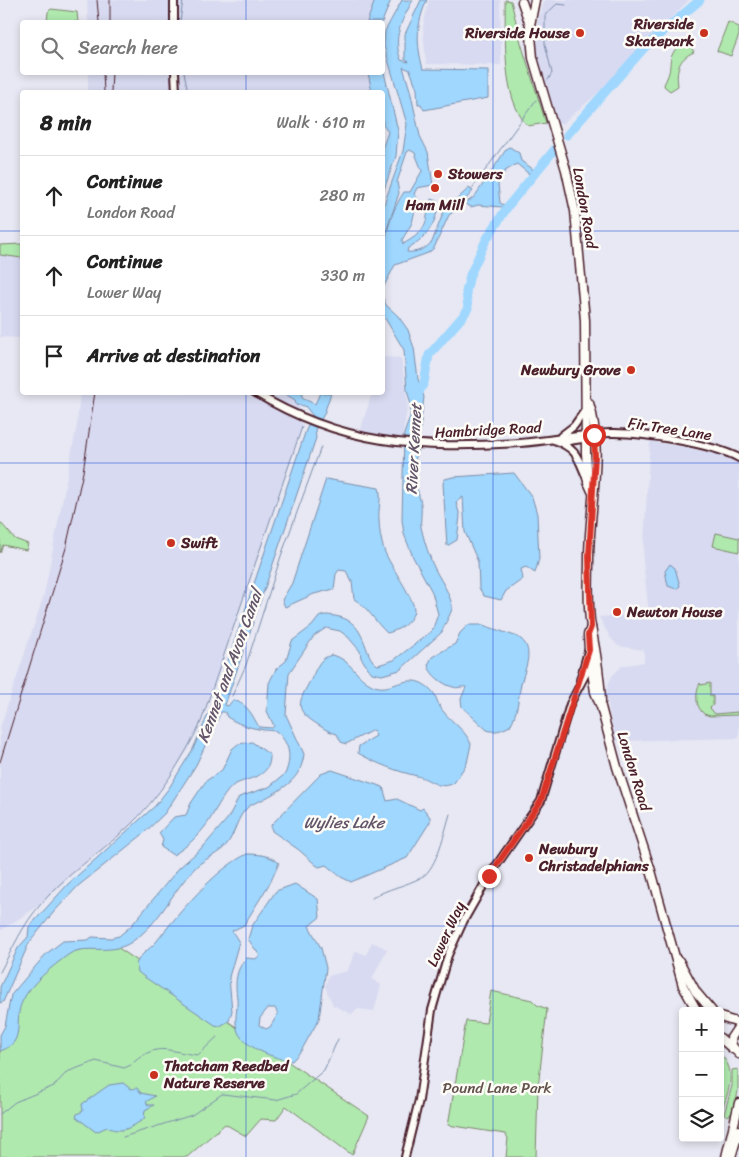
<!DOCTYPE html>
<meta charset="utf-8">
<style>
:root{--surface:#fff;--page:#f2f2f2;--text:#222;--muted:#767676;--line:#e0e0e0}
body{margin:0;font-family:Sriracha,sans-serif;background:var(--page);color:var(--text)}
.controls{position:absolute;right:15px;bottom:15px;display:grid;overflow:hidden;border-radius:5px;box-shadow:0 2px 8px #0003}
.controls button{width:45px;height:45px;display:grid;place-items:center;padding:0;border:0;border-bottom:1px solid var(--line);background:var(--surface);color:var(--text);font:25px sans-serif}
.stop{position:absolute;width:15px;height:15px;margin:-11px;border:4px solid #d93025;border-radius:50%;background:#fff}
.stop.end{background:#d93025;border-color:#fff;box-shadow:0 1px 5px #0008}
.list{margin:0;padding:0;list-style:none}
h2{display:flex;justify-content:space-between;align-items:center;height:65px;margin:0;padding:0 20px;font-size:21px}
h2 small{font-size:16px;font-weight:400;color:var(--muted)}
.list li{display:grid;grid-template-columns:32px 1fr auto;gap:15px;align-items:center;box-sizing:border-box;height:80px;padding:0 20px;border-top:1px solid var(--line)}
.list b{display:block;font-size:19px;white-space:nowrap}
.list p{margin:0;font-size:16px;white-space:nowrap;color:var(--muted)}
.list em{font-size:16px;font-style:normal;color:var(--muted)}
.icon{flex:none;width:28px;height:28px;fill:none;stroke:currentColor;stroke-width:2;stroke-linecap:round;stroke-linejoin:round}
.map{position:relative;flex:none;width:739px;height:1157px;overflow:hidden}
.search{position:absolute;background:var(--surface);box-shadow:0 2px 8px #0003;left:20px;top:20px;width:365px;height:55px;display:flex;align-items:center;gap:12px;box-sizing:border-box;padding:0 18px;border-radius:5px;color:var(--muted);font-size:19px}
.panel{position:absolute;background:var(--surface);box-shadow:0 2px 8px #0003;left:20px;top:90px;width:365px;height:305px;border-radius:5px}
.map>svg:first-child{display:block}
.built{fill:#d8daf1}
.green{fill:#afe9ae;stroke:#7c846c}
.water{fill:#9fd7fe;stroke:#7d8daa;fill-rule:evenodd}
.lines{fill:none;stroke-linecap:round;stroke-linejoin:round}
.stream{stroke:#7d8daa;stroke-width:1}
.river{stroke:#9fd7fe;stroke-width:9}
.secondary-casing{stroke:#4a1f2b;stroke-width:10}
.primary-casing{stroke:#4a1f2b;stroke-width:11}
.secondary{stroke:#fdfcf7;stroke-width:6}
.primary{stroke:#fdfcf7;stroke-width:8}
.rail{stroke:#4a1f2b;stroke-width:1}
.route{stroke:#d93025;stroke-width:6}
.grid{fill:none;stroke:#1d4ed8;stroke-width:1;stroke-opacity:0.55}
.poi-dot{fill:#c8321e;stroke:#fdfcf7;stroke-width:2}
.labels{text-anchor:middle;stroke-width:5;stroke-linejoin:round;paint-order:stroke}
.poi-label{font-size:15px;font-weight:bold;fill:#4a1f2b;stroke:#fdfcf7;text-anchor:start}
.street-label{font-size:15px;fill:#4a1f2b;stroke:#fdfcf7}
.park-label{font-size:15px;fill:#63524c;stroke:#fdfcf7}
.water-label{font-size:16px;font-style:italic;fill:#64566a;stroke:#fdfcf7}
</style>
<div class="map">
<svg width="739" height="1157" viewBox="0 0 739 1157">
<rect width="100%" height="100%" fill="#e7e8f3"/>
<filter id="ink" filterUnits="userSpaceOnUse"><feTurbulence type="fractalNoise" baseFrequency=".02" numOctaves="2"/><feDisplacementMap in="SourceGraphic" scale="10" xChannelSelector="R" yChannelSelector="G"/><feConvolveMatrix kernelMatrix="1 2 1 2 8 2 1 2 1" color-interpolation-filters="sRGB"/></filter>
<g filter="url(#ink)">
<g class="built">
<polygon points="87,0 380,0 371,22 88,22"/>
<polygon points="429,0 500,0 501,65 426,64 423,27"/>
<polygon points="544,0 689,0 598,93 562,124 558,124 537,52 536,27"/>
<polygon points="88,73 370,73 374,92 88,92"/>
<polygon points="22,244 22,338 0,337 0,245"/>
<polygon points="383,357 401,358 408,403 402,439 360,432 372,393 382,392"/>
<polygon points="80,393 298,393 302,427 201,722 187,751 161,790 127,829 76,870 40,905 0,931 0,728 44,595 77,425"/>
<polygon points="650,441 720,454 739,463 739,738 615,741 606,694 608,685 612,676 622,666 644,662 644,650 618,646 610,637 599,617 649,614 643,560"/>
<polygon points="372,942 387,949 372,979 381,985 374,1011 358,1009 351,1014 333,1005 325,987 328,976 347,971 356,951 366,955"/>
</g>
<g class="green">
<path d="M 505,0 L 511,1 L 521,43 L 546,123 L 528,126 C 501,99 506,36 505,0 Z"/>
<polygon points="51,9 77,12 78,22 47,22 48,12"/>
<polygon points="728,22 739,27 739,35 731,56 717,51"/>
<path d="M 678,46 L 691,47 L 694,52 C 678,59 676,70 678,86 L 670,91 L 664,86 C 664,83 666,81 667,78 C 673,65 666,60 678,46 Z"/>
<polygon points="22,244 22,258 0,255 0,245"/>
<polygon points="0,522 15,539 28,544 26,550 3,545 0,553"/>
<polygon points="716,533 739,538 739,552 713,546"/>
<path d="M 700,683 L 701,685 L 710,683 L 710,696 L 713,696 L 713,705 L 710,708 L 715,714 L 738,712 L 737,715 L 710,716 L 704,714 C 694,705 696,692 700,683 Z"/>
<polygon points="111,943 369,1116 352,1155 286,1106 276,1120 261,1119 246,1136 225,1124 187,1157 0,1157 0,1044 16,999 57,955"/>
<polygon points="491,991 532,1000 537,1005 547,1009 538,1088 536,1157 506,1157 508,1138 505,1134 448,1125 466,1021 486,1023"/>
<path d="M 720,1054 C 738,1071 728,1091 722,1111 Z"/>
<polygon points="738,1069 738,1091 734,1112 728,1116 724,1114 732,1086 732,1070"/>
</g>
<g class="water">
<polygon points="375,0 391,0 382,22 367,22"/>
<path d="M 402,0 L 413,0 C 402,20 392,37 401,60 L 409,62 L 405,59 L 405,34 L 421,0 L 427,0 C 416,24 416,43 423,69 L 488,70 L 488,98 L 424,110 L 421,104 L 418,104 L 417,89 L 410,70 L 403,67 L 410,90 L 420,136 L 428,152 L 433,185 L 417,188 L 414,194 L 419,200 L 417,210 L 415,210 L 412,223 L 402,240 L 403,244 C 423,233 428,226 428,202 L 431,202 L 431,199 L 438,201 C 438,223 426,238 408,248 L 407,252 C 416,253 426,249 432,242 L 447,203 L 457,199 L 469,188 L 473,191 L 464,201 L 469,201 L 475,196 L 507,148 L 510,147 L 519,153 L 521,161 L 533,169 L 529,174 L 517,164 L 505,171 L 498,184 L 500,203 L 504,205 L 502,207 L 478,205 L 471,207 L 465,204 L 449,215 L 434,248 L 428,253 L 395,265 L 383,288 C 382,255 385,220 404,192 L 410,192 L 422,171 L 415,153 L 410,150 L 407,152 L 397,182 L 399,193 L 383,241 L 383,207 L 403,151 L 407,124 L 384,46 L 385,31 Z"/>
<polygon points="383,68 398,131 396,156 383,192 383,146 388,132 383,125 382,92 372,92 368,73 382,72"/>
<path d="M 383,298 L 386,305 L 398,316 L 408,330 L 414,348 L 418,379 L 424,397 L 417,455 C 409,471 418,488 421,504 C 422,511 420,519 421,527 C 423,536 426,547 430,557 C 435,574 448,587 452,605 C 454,610 444,624 442,632 L 400,670 L 382,675 L 372,673 L 368,668 L 361,658 L 360,651 L 348,637 L 340,631 L 326,628 L 314,636 L 289,673 L 286,715 L 304,754 C 301,781 282,789 260,801 C 255,803 251,804 247,808 C 237,817 235,834 227,844 C 220,854 205,858 196,867 C 170,893 162,922 130,943 C 109,956 84,943 68,955 C 53,966 31,983 23,1000 C 12,1020 28,1042 0,1051 L 0,1035 L 5,1026 L 11,995 L 46,954 L 63,941 L 88,940 L 92,937 L 111,938 L 119,936 L 131,926 L 179,868 L 204,846 L 228,818 L 239,797 L 269,787 L 285,774 C 292,758 290,743 276,731 C 259,730 242,727 227,717 L 225,712 L 221,712 L 196,765 L 165,813 L 142,835 L 78,886 L 53,913 L 29,943 L 3,1002 L 0,1003 L 0,987 L 18,948 L 28,937 L 29,927 L 68,884 L 155,806 L 169,788 L 193,749 L 216,696 L 306,430 L 313,416 L 305,406 L 296,405 L 295,400 L 284,393 L 302,393 L 302,398 L 315,404 L 320,393 L 331,393 L 324,414 L 315,430 L 316,438 L 225,705 L 228,706 L 233,700 C 248,704 252,715 259,727 L 272,728 L 274,726 L 267,711 L 269,683 L 276,669 L 286,661 L 292,641 L 312,626 L 319,617 C 325,614 328,615 335,616 C 369,621 362,658 378,665 L 394,660 L 432,631 L 438,614 L 432,592 L 413,557 L 404,534 L 402,520 L 404,434 L 410,417 L 411,405 L 407,390 L 404,350 L 383,315 Z"/>
<polygon points="514,473 532,497 537,514 539,559 535,573 526,567 521,569 523,579 506,591 501,600 484,596 479,588 478,562 465,532 463,497 456,502 460,516 457,540 447,546 443,483 445,479 453,477"/>
<path d="M 326,479 L 379,488 C 382,498 378,509 379,519 C 379,529 381,541 384,550 C 390,566 413,596 414,609 C 414,621 398,631 387,633 C 375,622 368,607 354,599 L 352,582 L 346,571 L 339,570 L 336,574 L 334,589 L 314,594 L 285,607 L 282,600 L 292,583 Z"/>
<polygon points="670,564 675,568 680,586 676,589 668,586 665,571"/>
<path d="M 468,625 L 483,625 L 518,637 C 536,648 525,668 521,684 C 518,699 518,712 510,726 C 502,730 495,733 487,730 L 462,707 L 461,699 L 466,687 C 461,686 458,689 453,687 C 444,685 430,675 428,665 L 432,657 L 455,644 L 460,633 Z"/>
<path d="M 332,655 C 351,659 355,677 372,685 C 388,692 397,680 413,681 C 419,681 426,685 430,689 C 436,694 436,699 439,705 C 447,720 465,728 471,744 L 467,763 L 454,783 C 439,791 431,779 417,776 C 396,771 377,764 358,753 L 359,746 L 376,736 L 373,730 L 346,744 L 341,742 L 337,734 C 330,732 326,730 320,726 C 296,711 296,706 309,683 C 316,672 317,658 332,655 Z"/>
<path d="M 252,742 L 270,755 C 271,777 251,777 236,784 C 226,788 214,814 207,824 C 199,835 186,848 173,855 L 161,847 L 163,840 L 159,833 L 174,817 L 186,815 L 191,803 L 206,781 L 222,770 L 232,749 L 238,744 Z"/>
<polygon points="332,770 383,787 387,801 397,799 420,810 423,808 430,817 430,822 407,858 351,882 341,877 326,865 319,867 316,865 299,850 272,831 271,825 321,774"/>
<path d="M 247,854 C 257,854 271,855 279,863 L 271,881 L 244,925 L 232,931 L 239,942 L 229,977 L 232,1011 L 229,1021 L 220,1026 L 215,1025 L 143,976 L 138,972 L 136,964 C 141,953 149,950 156,942 C 179,913 214,870 247,854 Z"/>
<path d="M 295,884 L 318,899 L 320,917 L 309,926 L 321,948 L 326,968 L 319,1019 L 301,1051 L 292,1061 C 276,1059 241,1047 237,1029 C 234,1020 238,1008 237,998 C 235,983 235,969 247,958 L 255,959 L 260,956 L 248,939 L 252,926 L 276,891 ZM 268,1008 L 275,1008 L 278,1014 L 270,1027 L 266,1029 L 259,1025 L 260,1018 Z"/>
<path d="M 123,1083 L 131,1089 L 137,1088 L 141,1093 L 155,1096 L 146,1102 L 148,1105 L 154,1105 L 145,1110 L 144,1119 C 130,1128 122,1134 107,1127 L 96,1132 L 76,1117 L 77,1114 L 83,1111 L 82,1104 L 109,1085 Z"/>
</g>
<g class="lines">
<g class="stream">
<polyline points="180,22 183,0"/>
<polyline points="184,72 188,92"/>
<polyline points="548,80 552,73 545,44 545,15 557,4 566,5"/>
<polyline points="471,190 536,100"/>
<polyline points="232,696 246,665 281,556 321,447"/>
<path d="M 372,898 C 388,888 406,886 422,877 C 437,868 445,830 450,814"/>
<path d="M 0,972 C 13,948 23,924 41,904 C 66,874 99,854 127,828 C 159,798 182,761 201,722 L 302,427"/>
<path d="M 134,1062 C 159,1041 168,1052 198,1055 L 217,1037"/>
<polyline points="0,1114 15,1102 54,1086 67,1072 91,1063 96,1061 124,1068 131,1065"/>
<polyline points="123,1137 192,1115 222,1094 276,1100 296,1094 324,1070 338,1039"/>
</g>
<g class="river">
<polyline points="567,135 645,47 700,0"/>
<polyline points="416,398 424,383 429,355 463,316 468,308 466,292 470,275 486,240 508,206 555,149"/>
</g>
<g class="secondary-casing">
<g id="secondary">
<polyline points="174,0 174,22"/>
<polyline points="175,72 176,92"/>
<path d="M 254,392 C 342,446 420,449 520,443 C 550,441 579,434 610,433 C 640,432 713,444 739,458"/>
<polyline points="561,436 574,426 586,409"/>
<path d="M 554,440 C 578,450 577,456 587,479"/>
<polyline points="562,442 589,438"/>
<polyline points="580,680 588,651"/>
<polyline points="405,1157 419,1100 432,1010 448,955 464,920 489,876 541,801 570,704 592,662"/>
</g>
</g>
<g class="primary-casing">
<g id="primary">
<polyline points="522,2 530,25 533,58 566,170 575,211 585,320 586,453 588,482 592,491"/>
<polyline points="530,25 535,0"/>
<path d="M 589,403 C 604,447 589,511 589,558 C 589,580 587,605 591,627 C 596,652 600,676 601,702"/>
<polyline points="591,627 588,635 589,650 595,692 601,707 617,767 652,874 683,986 697,1011"/>
<polyline points="679,961 696,992 712,1011"/>
<polyline points="720,1017 739,1023"/>
<polyline points="739,1026 731,1038 732,1046 739,1054"/>
<polyline points="720,1038 733,1049"/>
<polyline points="726,1157 739,1103"/>
<polyline points="731,1157 739,1130"/>
</g>
</g>
<use href="#secondary" class="secondary"/>
<use href="#primary" class="primary"/>
<g class="rail">
<polyline points="97,0 99,22"/>
<polyline points="110,0 110,22"/>
<polyline points="103,72 104,92"/>
<polyline points="111,92 112,72"/>
<polyline points="0,762 66,548 83,472 95,392"/>
</g>
</g>
</g>
<g class="lines" filter="url(#ink)">
<polyline class="route" points="489,876 541,801 589,650 588,635 591,627 589,556 595,456 594,435"/>
</g>
<path class="grid" d="M 246,0 L 246,22M 493,0 L 493,1157M 246,72 L 246,92M 0,231 L 22,231M 382,231 L 739,231M 246,392 L 246,1157M 0,463 L 739,463M 0,694 L 739,694M 0,926 L 739,926"/>
<g class="poi-dot">
<circle cx="580" cy="33" r="5"/>
<circle cx="704" cy="33" r="5"/>
<circle cx="438" cy="174" r="5"/>
<circle cx="435" cy="188" r="5"/>
<circle cx="631" cy="370" r="5"/>
<circle cx="171" cy="543" r="5"/>
<circle cx="617" cy="612" r="5"/>
<circle cx="529" cy="858" r="5"/>
<circle cx="154" cy="1075" r="5"/>
</g>
<g class="labels">
<g class="poi-label">
<text x="694" y="29" text-anchor="end">Riverside<tspan x="694" dy="17">Skatepark</tspan></text>
<text x="570" y="38" text-anchor="end">Riverside House</text>
<text x="448" y="179">Stowers</text>
<text x="435" y="210" text-anchor="middle">Ham Mill</text>
<text x="621" y="375" text-anchor="end">Newbury Grove</text>
<text x="181" y="548">Swift</text>
<text x="627" y="617">Newton House</text>
<text x="539" y="854">Newbury<tspan x="539" dy="17">Christadelphians</tspan></text>
<text x="164" y="1071">Thatcham Reedbed<tspan x="164" dy="17">Nature Reserve</tspan></text>
</g>
<g class="street-label">
<text transform="translate(585 208) rotate(80)" y="5">London Road</text>
<text transform="translate(670 429) rotate(9)" y="5">Fir Tree Lane</text>
<text transform="translate(488 430) rotate(-3)" y="5">Hambridge Road</text>
<text transform="translate(634 771) rotate(73)" y="5">London Road</text>
<text transform="translate(446 934) rotate(-65)" y="5">Lower Way</text>
</g>
<g class="park-label">
<text x="497" y="1093">Pound Lane Park</text>
</g>
<g class="water-label">
<text transform="translate(413 449) rotate(-87)" y="6">River Kennet</text>
<text transform="translate(229 666) rotate(-70)" y="6">Kennet and Avon Canal</text>
<text x="344" y="828">Wylies Lake</text>
</g>
</g>
</svg>
<div class="controls">
<button>+</button>
<button>−</button>
<button><svg class="icon" aria-label="layers" viewBox="0 0 24 24"><path d="M12 4l9 5-9 5-9-5zM3 14l9 5 9-5"/></svg></button>
</div>
<div class="stop" style="left:594px;top:435px"></div>
<div class="stop end" style="left:489px;top:876px"></div>
<div class="search"><svg class="icon" aria-label="search" viewBox="0 0 24 24"><circle cx="10" cy="10" r="6"/><path d="M15 15l6 6"/></svg>Search here</div>
<section class="panel">
<h2>8 min<small>Walk · 610 m</small></h2>
<ul class="list">
<li><svg class="icon" aria-label="ahead" viewBox="0 0 24 24"><path d="M12 20V5M6 11l6-6 6 6"/></svg><div><b>Continue</b><p>London Road</p></div><em>280 m</em></li>
<li><svg class="icon" aria-label="ahead" viewBox="0 0 24 24"><path d="M12 20V5M6 11l6-6 6 6"/></svg><div><b>Continue</b><p>Lower Way</p></div><em>330 m</em></li>
<li><svg class="icon" aria-label="arrive" viewBox="0 0 24 24"><path d="M6 21V4h12l-3 4 3 4H6"/></svg><div><b>Arrive at destination</b></div></li>
</ul>
</section>
</div>
